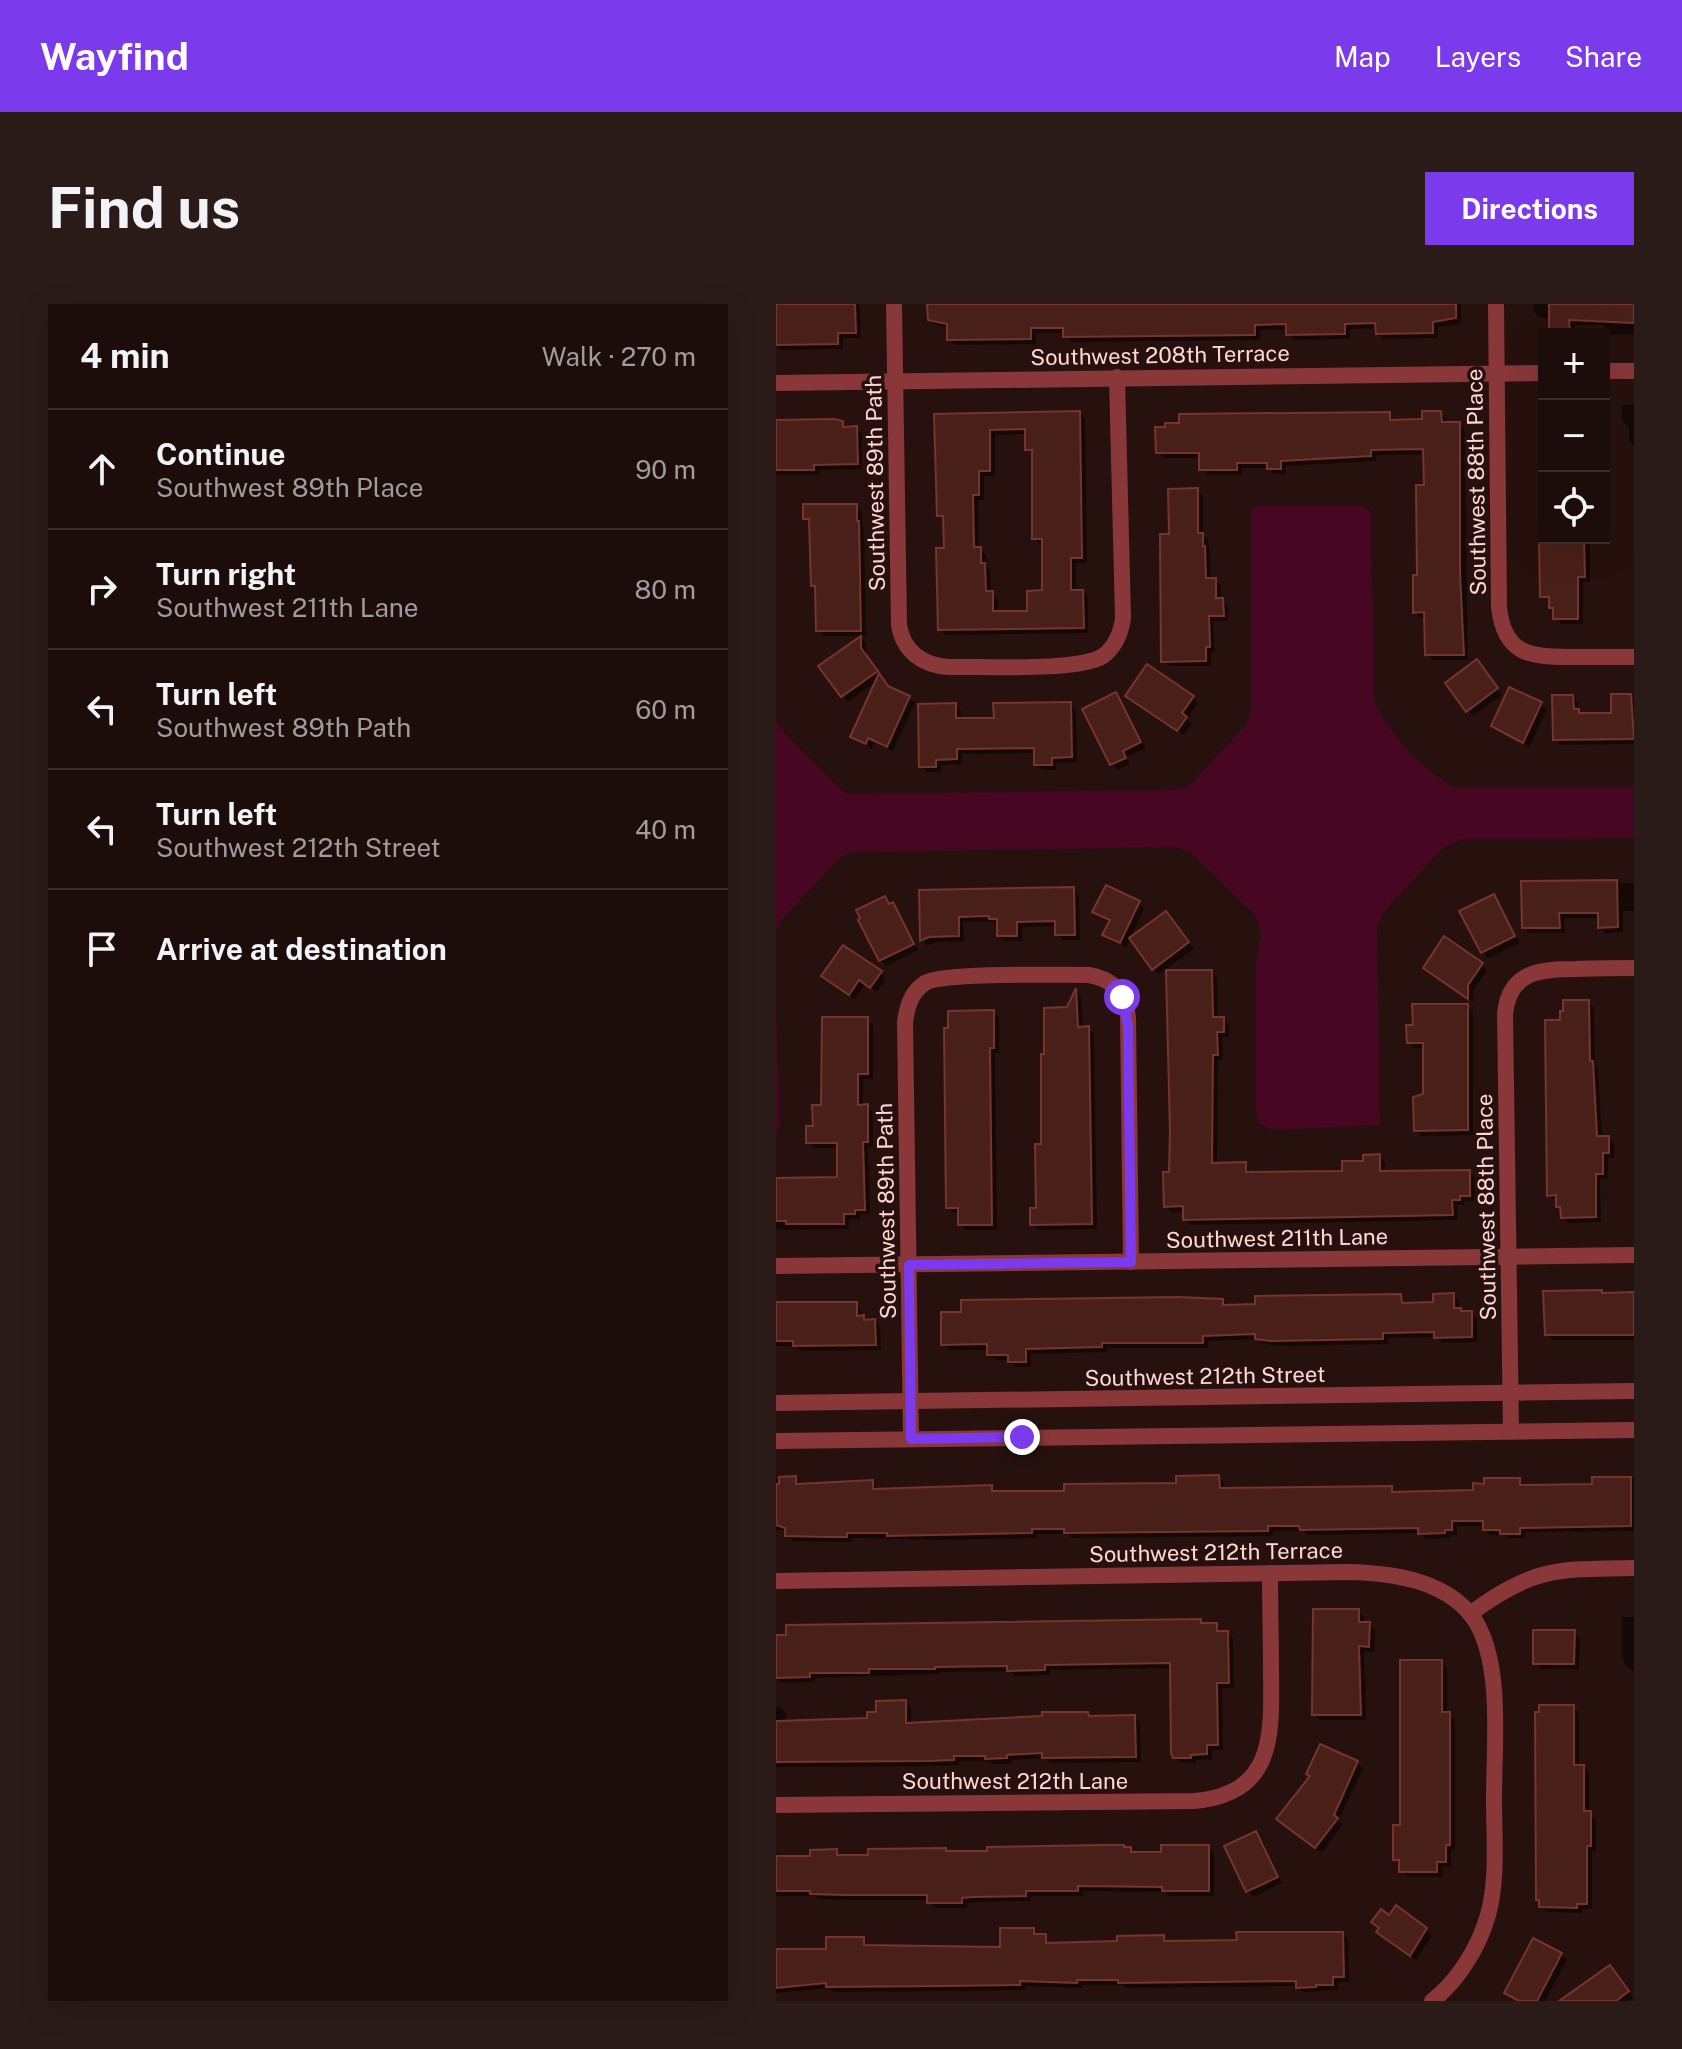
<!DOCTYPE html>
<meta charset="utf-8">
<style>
:root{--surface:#1d0d0a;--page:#2a1b18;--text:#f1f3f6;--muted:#a09c9c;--line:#3b2d2b;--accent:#7c3aed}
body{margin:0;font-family:"Public Sans",sans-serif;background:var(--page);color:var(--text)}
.controls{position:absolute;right:24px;top:24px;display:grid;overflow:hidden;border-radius:0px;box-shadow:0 8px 32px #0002}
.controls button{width:72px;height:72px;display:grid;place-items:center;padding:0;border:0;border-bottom:2px solid var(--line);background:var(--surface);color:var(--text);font:40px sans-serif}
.stop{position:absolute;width:24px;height:24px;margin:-18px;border:6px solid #7c3aed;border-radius:50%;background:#fff}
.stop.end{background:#7c3aed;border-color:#fff;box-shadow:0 2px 8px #0008}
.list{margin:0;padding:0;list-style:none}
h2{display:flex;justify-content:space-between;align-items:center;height:104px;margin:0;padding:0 32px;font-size:34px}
h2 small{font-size:26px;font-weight:400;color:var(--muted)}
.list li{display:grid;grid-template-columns:52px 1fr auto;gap:24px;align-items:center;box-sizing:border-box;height:120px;padding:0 32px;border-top:2px solid var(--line)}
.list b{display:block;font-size:30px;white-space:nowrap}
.list p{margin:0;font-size:26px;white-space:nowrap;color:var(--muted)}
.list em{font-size:26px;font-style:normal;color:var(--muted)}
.icon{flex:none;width:44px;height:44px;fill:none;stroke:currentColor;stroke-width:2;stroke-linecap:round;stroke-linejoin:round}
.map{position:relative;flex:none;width:858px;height:1697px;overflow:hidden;border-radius:0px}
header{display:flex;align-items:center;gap:48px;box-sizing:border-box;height:112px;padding:0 40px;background:var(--accent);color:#fff}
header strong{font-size:38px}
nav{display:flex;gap:44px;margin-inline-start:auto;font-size:28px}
.intro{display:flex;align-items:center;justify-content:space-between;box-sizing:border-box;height:192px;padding:0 48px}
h1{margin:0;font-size:56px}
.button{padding:20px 36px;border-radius:0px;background:var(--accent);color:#fff;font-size:28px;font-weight:700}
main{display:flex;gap:48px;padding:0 48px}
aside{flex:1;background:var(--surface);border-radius:0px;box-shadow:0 8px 32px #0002}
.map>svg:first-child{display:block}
.water{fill:#470723}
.shadow{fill:#0007;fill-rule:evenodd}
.building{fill:#492019;stroke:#76342a;stroke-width:2;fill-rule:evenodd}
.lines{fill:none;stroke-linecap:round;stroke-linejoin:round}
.minor{stroke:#893739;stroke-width:16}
.tertiary{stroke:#893739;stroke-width:16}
.route{stroke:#7c3aed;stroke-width:10}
.labels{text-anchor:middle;stroke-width:7;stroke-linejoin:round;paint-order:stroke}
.street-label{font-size:22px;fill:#ffd7d5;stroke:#27110e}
</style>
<header>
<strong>Wayfind</strong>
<nav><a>Map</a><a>Layers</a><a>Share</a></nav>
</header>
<div class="intro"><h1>Find us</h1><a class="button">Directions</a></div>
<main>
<aside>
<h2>4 min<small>Walk · 270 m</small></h2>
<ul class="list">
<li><svg class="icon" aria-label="ahead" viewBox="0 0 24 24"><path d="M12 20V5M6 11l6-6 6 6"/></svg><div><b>Continue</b><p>Southwest 89th Place</p></div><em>90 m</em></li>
<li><svg class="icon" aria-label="right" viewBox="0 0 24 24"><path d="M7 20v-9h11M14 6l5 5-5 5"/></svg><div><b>Turn right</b><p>Southwest 211th Lane</p></div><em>80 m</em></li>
<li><svg class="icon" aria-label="left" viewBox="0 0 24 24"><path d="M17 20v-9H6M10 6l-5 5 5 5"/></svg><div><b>Turn left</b><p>Southwest 89th Path</p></div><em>60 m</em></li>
<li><svg class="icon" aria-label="left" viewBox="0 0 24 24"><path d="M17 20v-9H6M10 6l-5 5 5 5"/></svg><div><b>Turn left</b><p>Southwest 212th Street</p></div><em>40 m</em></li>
<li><svg class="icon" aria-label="arrive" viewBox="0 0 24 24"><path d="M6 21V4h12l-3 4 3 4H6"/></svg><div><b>Arrive at destination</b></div></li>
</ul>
</aside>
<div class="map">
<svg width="858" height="1697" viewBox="0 0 858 1697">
<rect width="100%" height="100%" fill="#27110e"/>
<g class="water">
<path d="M 480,202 L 589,202 L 595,209 L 598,395 C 608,427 649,467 677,483 L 858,483 L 858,534 L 688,535 L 668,543 L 609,606 L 601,623 L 604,821 L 494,826 L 483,819 L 480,805 L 480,658 L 485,631 L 479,611 L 414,548 L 400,543 L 77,548 L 65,553 L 6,615 L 0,629 L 0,417 L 11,432 L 70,490 L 397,486 L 412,483 L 469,422 L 475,409 L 475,208 Z"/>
<polygon points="0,704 4,822 0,830"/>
</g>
<g class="shadow">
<polygon points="0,0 81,0 84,2 85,34 67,34 67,45 5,46 0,41"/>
<polygon points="153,0 685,0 685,20 662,23 662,34 607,35 602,29 601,24 574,25 574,35 518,36 512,30 512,25 484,26 484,36 295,38 289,29 260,29 260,40 179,41 173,35 173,24 160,21 154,16"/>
<polygon points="757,0 858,0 858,30 833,31 828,25 828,21 798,21 799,30 779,30 775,26 775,16 763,13 757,7"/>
<polygon points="846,101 858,101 858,142 853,137 853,123 846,117"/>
<path d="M 304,109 L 309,115 L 311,259 L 300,259 L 300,288 L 306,288 L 312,293 L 312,329 L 169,331 L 164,325 L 170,246 L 170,218 L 163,211 L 160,112 ZM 251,130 L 251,146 L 258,152 L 258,234 L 264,240 L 268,240 L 269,288 L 253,309 L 222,309 L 222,295 L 215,289 L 214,267 L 210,262 L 210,251 L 203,245 L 202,196 L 208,196 L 208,172 L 219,172 L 219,131 Z"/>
<polygon points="664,109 670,114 670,120 683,120 689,125 692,356 657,356 651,350 651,313 645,314 639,308 650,183 649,150 600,151 600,157 510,162 510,170 498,170 493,164 466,164 466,171 431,171 425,165 425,154 388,154 382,148 613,110 619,118 648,117"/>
<polygon points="0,119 66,119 72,125 80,124 86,130 86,165 43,166 43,171 0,171"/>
<polygon points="768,121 768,234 814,234 814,278 807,278 807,320 785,320 779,314 775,298 766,292 763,122"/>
<polygon points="421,186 427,192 427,232 432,236 434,250 435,276 439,276 445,282 445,295 452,302 452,317 437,317 439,348 435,348 435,362 393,362 387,357 395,232"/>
<polygon points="80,202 86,207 86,222 88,224 90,332 47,332 42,326 41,286 37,282 35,220 29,214"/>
<polygon points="85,334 90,339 90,351 114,385 133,394 139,399 117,447 98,439 96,445 76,432 102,376 72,398 45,363"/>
<polygon points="706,364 726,391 697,412 691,406"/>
<polygon points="340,391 345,396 370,444 351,453 354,460 342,466 336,460"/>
<polygon points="855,392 858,395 858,440 785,441 779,435 797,393 802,399 803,408 806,411 837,411"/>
<polygon points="416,394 422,399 411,415 416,420 408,431 357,397"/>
<polygon points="294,400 300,406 301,458 280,459 280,466 266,466 260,460 260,449 186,450 186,460 165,461 165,468 151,468 145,462 179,401 185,407 185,416 220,416"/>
<polygon points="765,400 771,406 753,444 717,421"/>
<polygon points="747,579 858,579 858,607 847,607 847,628 830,629 824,623 824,614 788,614 789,629 753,629 748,623"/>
<polygon points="298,585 303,591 304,636 287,636 281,630 281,622 246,623 246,637 229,637 223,631 218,617 187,618 188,637 160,638 151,642 146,636 145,588"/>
<polygon points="717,592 723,598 744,639 712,654 706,648"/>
<polygon points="109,594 122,607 142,646 110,662 105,656"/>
<polygon points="363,599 368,605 350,643 334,636 329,630 335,618 319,607"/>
<polygon points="396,615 418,645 383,670 377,664"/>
<polygon points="706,661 711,666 697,687 697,698 655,669"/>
<polygon points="436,668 441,674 442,715 447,715 453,721 453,733 446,733 447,756 442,756 441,861 469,860 475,870 568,869 603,852 609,858 609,869 693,868 699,874 699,897 688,897 688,901 681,901 682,916 415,921 409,915 409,907 395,908 390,902"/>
<polygon points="105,669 110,675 101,688 89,680 79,695 53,677"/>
<polygon points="301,687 305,692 307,725 312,724 318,730 321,925 262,926 256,920 262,906 270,752"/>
<polygon points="812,698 818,704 819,761 822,765 826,834 833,834 838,840 838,854 832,854 832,875 824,875 825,918 793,919 787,913 782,897 773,891 786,718"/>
<polygon points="691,702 697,708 697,831 646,832 640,826 649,792 649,744 638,744 633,738"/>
<polygon points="217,708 223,714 223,749 219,749 221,926 190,926 184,921 184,909 178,909 172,903"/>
<polygon points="91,715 97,721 97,775 87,775 87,803 91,802 97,808 97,843 92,843 94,910 84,910 84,915 73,915 73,925 0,926 0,874 63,875 63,844 38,844 32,838 47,803"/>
<polygon points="858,990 858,1036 776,1036 771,1030 827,991"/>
<polygon points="677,991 683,997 683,1005 687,1009 695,1009 701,1015 701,1038 666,1039 660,1033 612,1034 612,1040 502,1042 487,1040 482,1035 432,1037 432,1044 331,1044 331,1048 254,1050 255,1063 240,1063 234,1056 219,1056 213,1050 213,1046 173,1046 167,1040 446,997 453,1003 625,992 630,1001 660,1000"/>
<polygon points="0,1000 80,1000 91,1018 99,1017 104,1023 105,1046 25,1047 20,1042 0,1042"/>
<polygon points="443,1173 448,1179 448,1186 615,1184 621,1190 699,1188 743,1176 749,1182 818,1182 818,1175 858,1174 858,1227 749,1228 749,1234 732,1234 729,1231 714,1231 709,1222 681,1222 681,1231 674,1231 674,1234 650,1235 644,1229 531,1231 528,1227 497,1227 497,1232 296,1234 292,1230 261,1230 261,1234 164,1236 76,1234 76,1238 17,1237 9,1226 0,1226 0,1175 19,1174 25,1180 97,1178 102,1187 215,1183 222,1189 290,1189 402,1181"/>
<polygon points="582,1307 588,1313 588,1320 593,1320 599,1326 598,1348 588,1347 590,1416 544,1416 538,1410"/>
<polygon points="846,1313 858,1313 858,1368 850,1362 846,1353"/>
<polygon points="424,1317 429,1321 440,1321 446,1329 452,1329 457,1335 458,1384 446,1384 447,1446 436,1446 436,1455 420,1456 420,1459 405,1459 399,1453 396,1364 274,1366 274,1371 239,1372 234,1367 164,1368 164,1370 39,1374 39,1378 4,1379 0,1375 0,1333"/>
<polygon points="798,1328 804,1334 803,1365 765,1365 759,1359"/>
<polygon points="666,1358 671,1364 671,1410 679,1416 679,1546 675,1546 675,1563 666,1563 666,1573 631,1573 619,1555"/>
<polygon points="129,1398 135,1404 135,1421 312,1410 316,1414 359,1413 364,1419 365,1458 274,1459 269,1454 236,1456 236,1460 217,1460 213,1457 183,1457 183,1461 158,1462 0,1463 0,1403 4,1403 10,1409 10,1418 93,1416"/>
<polygon points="797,1403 803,1409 803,1463 807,1463 813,1468 813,1509 820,1515 820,1547 816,1547 816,1605 806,1605 806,1609 771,1608 765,1602"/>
<polygon points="581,1459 587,1465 562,1517 566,1521 546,1549 508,1521"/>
<polygon points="479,1529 485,1535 506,1579 478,1593 472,1587 450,1543"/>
<polygon points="432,1543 438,1549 438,1592 393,1592 389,1588 307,1587 307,1592 255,1592 255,1597 204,1598 191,1599 191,1604 159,1604 153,1596 77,1596 42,1595 39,1592 0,1592 0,1549 7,1554 36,1554 60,1547 66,1553 170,1546 173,1549 354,1545 359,1550 387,1550"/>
<polygon points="257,1626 263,1632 269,1632 275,1641 343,1639 387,1633 393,1639 463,1638 566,1630 572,1635 573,1678 562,1678 562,1686 528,1688 521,1682 350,1684 347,1681 306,1681 306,1684 249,1682 249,1686 174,1687 58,1688 54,1684 0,1689 0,1647 52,1647 87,1635 93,1643 226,1645"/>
<polygon points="650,1626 656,1632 640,1656 609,1633"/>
<polygon points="785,1651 791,1656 769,1697 741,1697 730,1689"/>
<polygon points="839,1669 857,1694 853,1697 800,1697"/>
</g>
<g class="building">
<polygon points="0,0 79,0 80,29 62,29 62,40 0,41"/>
<polygon points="151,0 680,0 680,14 657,18 657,29 600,30 599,19 569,20 569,30 510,31 510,20 479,21 479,31 287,33 287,24 255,24 255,35 171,36 171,20 152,16"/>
<polygon points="773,0 858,0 858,19 793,16 794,27 773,27"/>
<path d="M 304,107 L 306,254 L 295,254 L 295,286 L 307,286 L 308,324 L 162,326 L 160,244 L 168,244 L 167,212 L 161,212 L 158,110 ZM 249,125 L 249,146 L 256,146 L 256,235 L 266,235 L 266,286 L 251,287 L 251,307 L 217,307 L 217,287 L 210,287 L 209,259 L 205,259 L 205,243 L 198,243 L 197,191 L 203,191 L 203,167 L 214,167 L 214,126 Z"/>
<polygon points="646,107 665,107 666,118 684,118 684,270 688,351 649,351 648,308 637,309 637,271 641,271 640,181 648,181 647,145 595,146 595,152 505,157 505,165 491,165 491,159 461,159 461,166 423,166 423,149 380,149 379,123 389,123 389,119 403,119 403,110 614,108 614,116 646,115"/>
<polygon points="58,115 67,117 67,123 81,122 82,160 38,161 38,166 0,166 0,116"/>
<polygon points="422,184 422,229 427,229 427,242 429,242 430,274 440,274 440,294 447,294 448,312 433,312 434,343 430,343 430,357 385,358 384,230 393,230 392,185"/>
<polygon points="27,200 81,200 81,217 83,217 85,327 40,327 39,282 35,282 33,215 27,215"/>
<polygon points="763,234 808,235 809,273 802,273 802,315 777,315 777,304 773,304 773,293 764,293"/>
<polygon points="85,332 85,344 102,367 65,393 42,362"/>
<polygon points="701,355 722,384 690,408 669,379"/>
<polygon points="371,360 418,392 406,409 411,413 401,427 349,392"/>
<polygon points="103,369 112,382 134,392 111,443 92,434 90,440 74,433"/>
<polygon points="733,383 766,398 747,439 715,422"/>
<polygon points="340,388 365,438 347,447 350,454 334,461 306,405"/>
<polygon points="835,390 855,390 858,435 777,436 776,391 797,391 798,405 803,405 803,409 835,409"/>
<polygon points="295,398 296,453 276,454 276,461 258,461 258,444 181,445 181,455 160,456 160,463 143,463 142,400 180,399 180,414 218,414 217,399"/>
<polygon points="841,576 842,623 822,624 822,609 783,609 784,624 746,624 745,577"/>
<polygon points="330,581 364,597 344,639 326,631 334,616 316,608"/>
<polygon points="298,583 299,631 279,631 279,617 241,618 241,632 221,632 221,615 213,615 213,612 183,613 183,632 153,633 144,637 143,586"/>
<polygon points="718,590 739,632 705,649 683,607"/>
<polygon points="109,592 113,600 117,598 138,640 103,657 82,616 84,614 80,606"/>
<polygon points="390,607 413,638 376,666 353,634"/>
<polygon points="668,632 707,659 692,681 692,695 647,664"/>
<polygon points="67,641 106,667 94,684 83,676 73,691 45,672"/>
<polygon points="390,666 436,666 437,713 448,713 448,728 441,728 442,751 437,751 436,859 470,858 470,868 566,867 566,857 587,857 587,851 604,850 604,867 694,866 694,892 684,892 684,896 676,896 677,911 407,916 407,902 388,903 387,868 393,868 394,828"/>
<polygon points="300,684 302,723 313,722 316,920 254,921 254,904 260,904 259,840 265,840 265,750 268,750 268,704 291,703"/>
<polygon points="787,696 813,696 814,757 817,757 821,832 833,832 833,849 827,849 827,870 820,870 820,913 785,914 784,903 780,903 780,891 771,892 769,716 784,716 784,707 787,707"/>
<polygon points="636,700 692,700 692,826 638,827 637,793 647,790 647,739 631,739 630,721 637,721"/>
<polygon points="218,706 218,744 214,744 216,921 182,921 182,904 170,904 168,724 172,724 172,707"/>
<polygon points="46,713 92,713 92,770 82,770 82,801 92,800 92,838 87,838 89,906 79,906 79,910 68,910 68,920 10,920 10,917 0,917 0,874 61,873 61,839 30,839 30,822 37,822 36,801 45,801"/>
<polygon points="826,986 826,989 858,988 858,1031 769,1031 767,987"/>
<polygon points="678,989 678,1004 685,1004 685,1007 696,1007 696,1033 658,1034 658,1028 607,1029 607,1035 495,1037 479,1035 479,1030 427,1032 427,1039 326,1039 326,1043 250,1045 250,1058 232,1058 232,1051 211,1051 211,1040 165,1041 165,1008 185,1008 185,996 402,993 447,995 447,1001 479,1000 479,992 625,990 626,999 657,998 657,990"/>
<polygon points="0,998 81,998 81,1012 88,1011 88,1016 99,1015 100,1041 17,1042 17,1037 0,1037"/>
<polygon points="443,1171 444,1184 616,1182 616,1188 697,1186 697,1179 708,1180 708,1174 744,1174 744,1181 816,1180 816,1173 855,1173 855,1222 744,1224 744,1230 724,1230 724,1226 707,1226 707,1217 676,1217 676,1226 669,1226 669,1229 642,1230 642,1224 524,1226 523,1222 492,1222 492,1227 288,1229 288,1225 256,1225 256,1229 111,1232 111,1229 71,1229 71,1233 51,1233 9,1232 9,1224 0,1221 0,1180 3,1180 3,1173 20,1172 20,1180 97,1176 97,1185 216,1181 216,1187 288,1187 288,1180 400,1179 400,1172"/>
<polygon points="537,1305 583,1305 583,1318 594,1318 593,1343 583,1342 585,1411 536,1411"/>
<polygon points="425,1315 425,1319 441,1319 441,1327 452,1327 453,1379 441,1379 442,1441 431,1441 431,1450 415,1451 415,1454 397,1454 395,1449 394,1359 269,1361 269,1366 231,1367 231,1362 159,1363 159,1365 93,1365 93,1369 34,1369 34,1373 0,1374 0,1331 10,1331 10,1321"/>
<polygon points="757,1326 799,1326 798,1360 757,1360"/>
<polygon points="624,1356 666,1356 666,1408 674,1408 674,1541 670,1541 670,1558 661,1558 661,1568 623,1568 623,1556 617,1556 617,1521 624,1521"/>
<polygon points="130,1396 130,1419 266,1412 266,1408 312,1408 313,1412 359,1411 360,1453 266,1454 266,1449 231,1451 231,1454 209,1455 209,1452 178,1452 178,1456 151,1457 0,1458 0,1417 91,1414 91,1408 100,1408 100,1397"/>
<polygon points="763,1401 798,1401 798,1461 808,1461 808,1507 815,1507 815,1542 811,1542 811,1600 801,1600 801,1604 763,1603 763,1596 760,1596 759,1408 763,1408"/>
<polygon points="544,1440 582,1457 558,1511 562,1514 539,1544 500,1515 534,1472 530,1470"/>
<polygon points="480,1527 502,1573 470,1588 448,1542"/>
<polygon points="328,1541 348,1541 348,1543 355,1543 355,1548 385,1548 385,1541 433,1541 433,1587 386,1587 386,1583 302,1582 302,1587 250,1587 250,1592 197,1593 186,1594 186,1599 151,1599 151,1591 70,1591 34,1590 34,1587 0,1587 0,1552 34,1552 34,1546 61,1545 61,1551 92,1551 92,1545 170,1544 170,1547 211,1547 211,1543"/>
<polygon points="620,1601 651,1624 634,1652 600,1628 603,1624 595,1618 605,1605 613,1611"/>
<polygon points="224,1624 258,1624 258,1630 270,1630 270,1639 341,1637 341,1632 388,1631 388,1637 461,1636 460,1628 567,1628 568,1673 557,1673 557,1681 540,1681 540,1683 520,1684 520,1677 342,1679 342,1676 301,1676 301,1679 244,1677 244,1681 167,1682 50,1683 50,1679 0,1684 0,1645 50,1645 50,1633 88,1633 88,1641 224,1643"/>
<polygon points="757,1634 786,1649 761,1697 743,1697 728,1689"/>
<polygon points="834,1661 853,1687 840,1697 783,1697"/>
</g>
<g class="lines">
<g class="minor">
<path d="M 118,0 L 123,321 C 127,347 146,361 172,363 C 205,362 302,368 327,352 C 339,343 345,329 347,314 L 341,73"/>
<path d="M 720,0 L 723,303 C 728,350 753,353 794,353 C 816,353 837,353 858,353"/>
<polyline points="828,67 858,67"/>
<polyline points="0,79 768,69"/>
<polyline points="0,962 858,951"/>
<path d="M 735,1127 L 729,710 C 733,667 765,665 800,665 C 819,664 839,664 858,664"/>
<path d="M 135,1135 L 129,718 C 131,703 135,688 149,679 C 168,668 283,671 313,671 C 337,675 349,689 352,713 L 355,958"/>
<path d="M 0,1277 L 572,1268 C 614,1269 666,1275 695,1311 C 711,1331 716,1362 718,1386 C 721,1422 718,1460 718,1496 C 718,1534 722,1575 712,1611 C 703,1643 682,1677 656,1697"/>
<path d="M 694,1310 C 756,1263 783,1265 858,1264"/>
<path d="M 0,1501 L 418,1497 C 498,1490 496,1433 495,1368 C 495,1335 494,1302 494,1269"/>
</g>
<g class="tertiary">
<polyline points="0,1099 858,1087"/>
<polyline points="0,1137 858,1126"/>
</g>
</g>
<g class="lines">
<polyline class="route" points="246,1133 135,1135 133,961 355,958 352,721 346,693"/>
</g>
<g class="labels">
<g class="street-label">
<text transform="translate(384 51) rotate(-1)" y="8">Southwest 208th Terrace</text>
<text transform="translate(700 178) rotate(-91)" y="8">Southwest 88th Place</text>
<text transform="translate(99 179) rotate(-91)" y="8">Southwest 89th Path</text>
<text transform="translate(710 903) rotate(-91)" y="8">Southwest 88th Place</text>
<text transform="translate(110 907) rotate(-91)" y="8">Southwest 89th Path</text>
<text transform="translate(501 934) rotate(-1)" y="8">Southwest 211th Lane</text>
<text transform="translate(429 1072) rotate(-1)" y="8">Southwest 212th Street</text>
<text transform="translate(440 1248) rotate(-1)" y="8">Southwest 212th Terrace</text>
<text x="239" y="1485">Southwest 212th Lane</text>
</g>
</g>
</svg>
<div class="controls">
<button>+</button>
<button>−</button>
<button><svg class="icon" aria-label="locate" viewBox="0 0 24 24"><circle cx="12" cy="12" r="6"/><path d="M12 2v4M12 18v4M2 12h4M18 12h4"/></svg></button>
</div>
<div class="stop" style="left:346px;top:693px"></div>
<div class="stop end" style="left:246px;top:1133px"></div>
</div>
</main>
